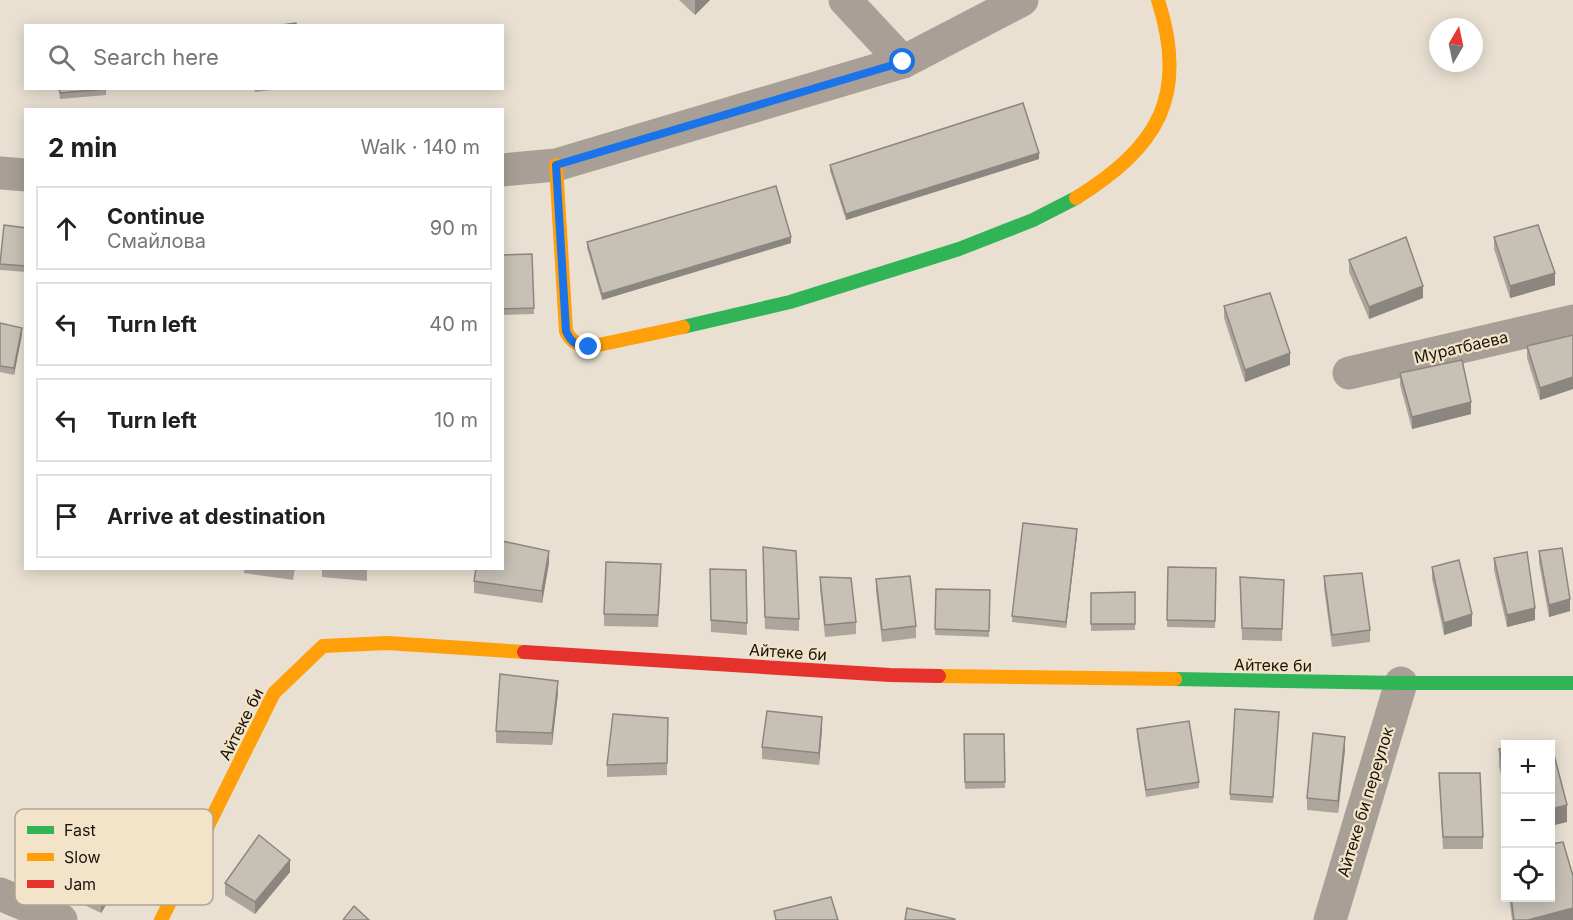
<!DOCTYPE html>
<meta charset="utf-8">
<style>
:root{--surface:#fff;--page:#f2f2f2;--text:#202124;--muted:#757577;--line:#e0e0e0}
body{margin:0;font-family:Inter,sans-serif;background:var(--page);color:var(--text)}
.controls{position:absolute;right:18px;bottom:18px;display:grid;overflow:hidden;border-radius:0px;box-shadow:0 3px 15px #0003}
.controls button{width:54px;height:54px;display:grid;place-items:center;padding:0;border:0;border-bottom:2px solid var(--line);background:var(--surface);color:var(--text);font:30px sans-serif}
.compass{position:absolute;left:1429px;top:18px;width:54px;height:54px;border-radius:50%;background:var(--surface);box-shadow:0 3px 15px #0003;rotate:9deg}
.stop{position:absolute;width:18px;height:18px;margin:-14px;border:4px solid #1a73e8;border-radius:50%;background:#fff}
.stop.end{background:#1a73e8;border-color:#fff;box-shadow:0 2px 6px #0008}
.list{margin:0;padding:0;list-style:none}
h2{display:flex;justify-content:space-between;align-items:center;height:78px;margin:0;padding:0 24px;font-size:26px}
h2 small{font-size:20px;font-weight:400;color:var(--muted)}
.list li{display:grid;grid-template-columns:39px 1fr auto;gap:18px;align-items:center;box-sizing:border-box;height:84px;margin:0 12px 12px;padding:0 12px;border:2px solid var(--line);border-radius:0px}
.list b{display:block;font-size:22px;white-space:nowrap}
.list p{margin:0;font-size:20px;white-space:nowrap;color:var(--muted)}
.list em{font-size:20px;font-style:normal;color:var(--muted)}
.icon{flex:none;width:33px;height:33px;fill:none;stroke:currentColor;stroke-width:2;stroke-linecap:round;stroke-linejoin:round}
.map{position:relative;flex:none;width:1573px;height:920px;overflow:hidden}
.search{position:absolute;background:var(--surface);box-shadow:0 3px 15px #0003;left:24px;top:24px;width:480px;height:66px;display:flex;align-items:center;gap:15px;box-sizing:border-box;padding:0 21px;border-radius:0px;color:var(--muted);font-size:22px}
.panel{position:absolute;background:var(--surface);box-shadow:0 3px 15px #0003;left:24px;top:108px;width:480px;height:462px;border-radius:0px}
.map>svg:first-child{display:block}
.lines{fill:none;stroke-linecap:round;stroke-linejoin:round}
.street{stroke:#a8a096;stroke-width:33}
.fast{stroke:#30b455;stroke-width:14}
.slow{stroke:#ff9f0a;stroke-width:14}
.jam{stroke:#e5322d;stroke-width:14}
.wall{fill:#aba59c}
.shaded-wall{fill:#8b867f}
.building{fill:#c7c0b5;stroke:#8b867f;stroke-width:1.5}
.route{stroke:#1a73e8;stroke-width:8}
.labels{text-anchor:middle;stroke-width:4.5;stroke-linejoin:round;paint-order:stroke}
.street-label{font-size:16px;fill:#19140a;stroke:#f2e3c9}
.key{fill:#f2e3c9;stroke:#b1a590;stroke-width:1.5}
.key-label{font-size:16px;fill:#19140a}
</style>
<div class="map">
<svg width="1573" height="920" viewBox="0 0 1573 920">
<rect width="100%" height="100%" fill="#e9e0d2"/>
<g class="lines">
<g class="street">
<polyline points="845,0 903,62"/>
<polyline points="502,170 556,165 903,62 1022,0"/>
<polyline points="0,173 26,175"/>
<polyline points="1349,373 1573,321"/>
<polyline points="0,894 61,920"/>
<polyline points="1330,920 1401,683"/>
</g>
<g class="fast">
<polyline points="683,327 790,302 959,249 1033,220 1076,198"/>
<polyline points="1175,679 1401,683 1573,683"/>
</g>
<g class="slow">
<path d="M 556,165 L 566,331 C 571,342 578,345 589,347 L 683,327"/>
<path d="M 1076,198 C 1158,147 1189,96 1158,0"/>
<polyline points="939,676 1175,679"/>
<polyline points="161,920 274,693 323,646 387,643 524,652"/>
</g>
<polyline class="jam" points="524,652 890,675 939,676"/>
</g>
<g class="wall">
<polygon points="679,0 710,0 695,15"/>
<polygon points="59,88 106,88 106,95 60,99"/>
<polygon points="254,88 289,88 255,92"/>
<polygon points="1039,159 846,220 830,171 830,165"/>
<polygon points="26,228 26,272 0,270 0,264"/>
<polygon points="1494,237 1555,285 1510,298 1494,249"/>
<polygon points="587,242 791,243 602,300 587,248"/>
<polygon points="502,255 534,308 534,314 502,315"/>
<polygon points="1349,260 1423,298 1369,319 1349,272"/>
<polygon points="1224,306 1290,365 1245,382 1224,318"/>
<polygon points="0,323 22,334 14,375 0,372"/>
<polygon points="1573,335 1573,389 1540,400 1527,358 1527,346"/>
<polygon points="1400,373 1471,414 1412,429 1400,385"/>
<polygon points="1077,535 1066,628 1012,622 1012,616"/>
<polygon points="1539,551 1570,611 1549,617 1539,563"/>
<polygon points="1494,558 1535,620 1507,627 1494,570"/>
<polygon points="763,559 799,619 799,631 765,629"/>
<polygon points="549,563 542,603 474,593 474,581"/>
<polygon points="1168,567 1216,568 1215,628 1167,627"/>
<polygon points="1432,567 1472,626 1444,635 1432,579"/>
<polygon points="244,568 295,568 293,580 244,573"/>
<polygon points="322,568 367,568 367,581 322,577"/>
<polygon points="710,569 746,570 747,635 711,632"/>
<polygon points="661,576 658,627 604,626 604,614"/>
<polygon points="1324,576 1370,630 1370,642 1332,647 1324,588"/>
<polygon points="820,577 856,622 856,634 825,637 820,589"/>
<polygon points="1240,577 1284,580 1282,641 1242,640"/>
<polygon points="876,579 916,626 916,638 882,642 876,591"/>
<polygon points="936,589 990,590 989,637 935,635"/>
<polygon points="1135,592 1135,630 1091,631 1091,593"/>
<polygon points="558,693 552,745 496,743 496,731"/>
<polygon points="1279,712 1273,803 1230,800 1230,794"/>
<polygon points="668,718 667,775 607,777 607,765"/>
<polygon points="822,729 819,765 762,759 762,747"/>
<polygon points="1137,729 1199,782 1199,788 1146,797 1137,736"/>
<polygon points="964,734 1004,734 1005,788 965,789"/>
<polygon points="1506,748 1506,797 1499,766 1499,749"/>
<polygon points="1345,749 1338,813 1307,810 1307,798"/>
<polygon points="1439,773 1483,837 1483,849 1443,849"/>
<polygon points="127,871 101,913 49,888 49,876"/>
<polygon points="290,872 255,914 225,895 225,883"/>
<polygon points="1509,897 1551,897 1573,920 1512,920"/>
</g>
<g class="shaded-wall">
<polygon points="695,0 710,0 695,15"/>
<polygon points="1039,153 1039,159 846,220 846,214"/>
<polygon points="791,237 791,243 602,300 602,294"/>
<polygon points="1555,273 1555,285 1510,298 1510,286"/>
<polygon points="1423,286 1423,298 1369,319 1369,307"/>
<polygon points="22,328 22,334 14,375 14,368"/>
<polygon points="1290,353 1290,365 1245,382 1245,370"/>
<polygon points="1573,377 1573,389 1540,400 1540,388"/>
<polygon points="1471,402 1471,414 1412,429 1412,417"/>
<polygon points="1077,529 1077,535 1066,628 1066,622"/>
<polygon points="549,551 549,563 542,603 542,591"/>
<polygon points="1570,599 1570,611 1549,617 1549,605"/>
<polygon points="1535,608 1535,620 1507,627 1507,615"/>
<polygon points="1472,614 1472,626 1444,635 1444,623"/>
<polygon points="558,681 558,693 552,745 552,733"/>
<polygon points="822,717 822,729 819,765 819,753"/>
<polygon points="1345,737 1345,749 1338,813 1338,801"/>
<polygon points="1567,805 1567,822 1551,826 1551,809"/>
<polygon points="127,859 127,871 101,913 101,901"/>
<polygon points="290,860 290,872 255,914 255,902"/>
<polygon points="1573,908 1573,920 1528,920"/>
</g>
<g class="building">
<polygon points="296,23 296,26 273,26"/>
<polygon points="59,88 106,88 106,89 60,93"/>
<polygon points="1023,103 1039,153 846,214 830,165"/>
<polygon points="776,186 791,237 602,294 587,242"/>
<polygon points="4,225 26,228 26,266 0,264"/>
<polygon points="1538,225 1555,273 1510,286 1494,237"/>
<polygon points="1406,237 1423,286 1369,307 1349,260"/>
<polygon points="532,254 534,308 502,309 502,255"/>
<polygon points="1270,293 1290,353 1245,370 1224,306"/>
<polygon points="0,323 22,328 14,368 0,366"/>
<polygon points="1573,335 1573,377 1540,388 1527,346"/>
<polygon points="1462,360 1471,402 1412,417 1400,373"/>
<polygon points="1023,523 1077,529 1066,622 1012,616"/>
<polygon points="502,541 549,551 542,591 474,581 476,568 502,568"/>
<polygon points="763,547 796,551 799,619 765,617"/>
<polygon points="1562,548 1570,599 1549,605 1539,551"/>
<polygon points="1527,552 1535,608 1507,615 1494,558"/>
<polygon points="1459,560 1472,614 1444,623 1432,567"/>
<polygon points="606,562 661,564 658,615 604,614"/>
<polygon points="1168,567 1216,568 1215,621 1167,620"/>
<polygon points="710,569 746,570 747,623 711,620"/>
<polygon points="1362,573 1370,630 1332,635 1324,576"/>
<polygon points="910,576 916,626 882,630 876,579"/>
<polygon points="820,577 851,578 856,622 825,625"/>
<polygon points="1240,577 1284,580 1282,629 1242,628"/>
<polygon points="936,589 990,590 989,631 935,629"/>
<polygon points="1135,592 1135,624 1091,624 1091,593"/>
<polygon points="500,674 558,681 552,733 496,731"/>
<polygon points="1235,709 1279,712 1273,797 1230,794"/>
<polygon points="767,711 822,717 819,753 762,747"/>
<polygon points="613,714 668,718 667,763 607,765"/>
<polygon points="1189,721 1199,782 1146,790 1137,729"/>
<polygon points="1313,733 1345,737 1338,801 1307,798"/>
<polygon points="964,734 1004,734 1005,782 965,782"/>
<polygon points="1551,743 1567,805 1551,809 1551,744 1536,744"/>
<polygon points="1506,748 1506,779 1499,749"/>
<polygon points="1439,773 1480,773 1483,837 1443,837"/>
<polygon points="259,835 290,860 255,902 225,883"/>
<polygon points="1563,842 1573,876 1573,908 1528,920 1514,920 1511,897 1551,897 1551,844"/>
<polygon points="831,897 838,920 776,920 774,911"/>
<polygon points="354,906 369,920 343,920"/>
<polygon points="907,908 955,919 955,920 905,920"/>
</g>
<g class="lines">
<path class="route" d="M 589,347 C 576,345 571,343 566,331 L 556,165 L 903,62"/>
</g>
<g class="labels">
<g class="street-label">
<text transform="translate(1461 347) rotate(-13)" y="6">Муратбаева</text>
<text transform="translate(788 652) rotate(4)" y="6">Айтеке би</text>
<text transform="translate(1273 665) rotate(1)" y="6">Айтеке би</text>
<text transform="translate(241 724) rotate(-63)" y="6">Айтеке би</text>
<text transform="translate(1365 802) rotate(-73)" y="6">Айтеке би переулок</text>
</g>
</g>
<rect x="15" y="809" width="198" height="96" rx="9" class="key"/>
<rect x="27" y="826" width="27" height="8" fill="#30b455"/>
<rect x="27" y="853" width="27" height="8" fill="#ff9f0a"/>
<rect x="27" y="880" width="27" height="8" fill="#e5322d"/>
<g class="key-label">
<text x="64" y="836">Fast</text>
<text x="64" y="863">Slow</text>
<text x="64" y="890">Jam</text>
</g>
</svg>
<div class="controls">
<button>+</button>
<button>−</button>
<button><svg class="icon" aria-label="locate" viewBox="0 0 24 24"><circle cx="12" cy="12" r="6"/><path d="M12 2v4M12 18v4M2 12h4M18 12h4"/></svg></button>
</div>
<svg class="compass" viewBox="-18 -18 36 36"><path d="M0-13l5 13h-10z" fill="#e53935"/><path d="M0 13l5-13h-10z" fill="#757577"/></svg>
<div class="stop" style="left:903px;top:62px"></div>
<div class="stop end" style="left:589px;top:347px"></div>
<div class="search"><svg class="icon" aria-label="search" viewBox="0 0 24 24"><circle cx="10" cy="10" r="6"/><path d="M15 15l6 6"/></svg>Search here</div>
<section class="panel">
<h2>2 min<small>Walk · 140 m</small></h2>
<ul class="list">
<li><svg class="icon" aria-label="ahead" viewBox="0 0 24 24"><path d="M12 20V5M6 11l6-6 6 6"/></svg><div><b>Continue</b><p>Смайлова</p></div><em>90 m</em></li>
<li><svg class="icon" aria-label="left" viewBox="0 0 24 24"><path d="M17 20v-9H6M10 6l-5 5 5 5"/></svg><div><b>Turn left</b></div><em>40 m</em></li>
<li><svg class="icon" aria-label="left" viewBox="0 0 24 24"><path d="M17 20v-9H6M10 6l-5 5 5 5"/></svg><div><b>Turn left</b></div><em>10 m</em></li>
<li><svg class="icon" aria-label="arrive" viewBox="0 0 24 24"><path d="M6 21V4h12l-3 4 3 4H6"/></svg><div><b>Arrive at destination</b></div></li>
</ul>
</section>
</div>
